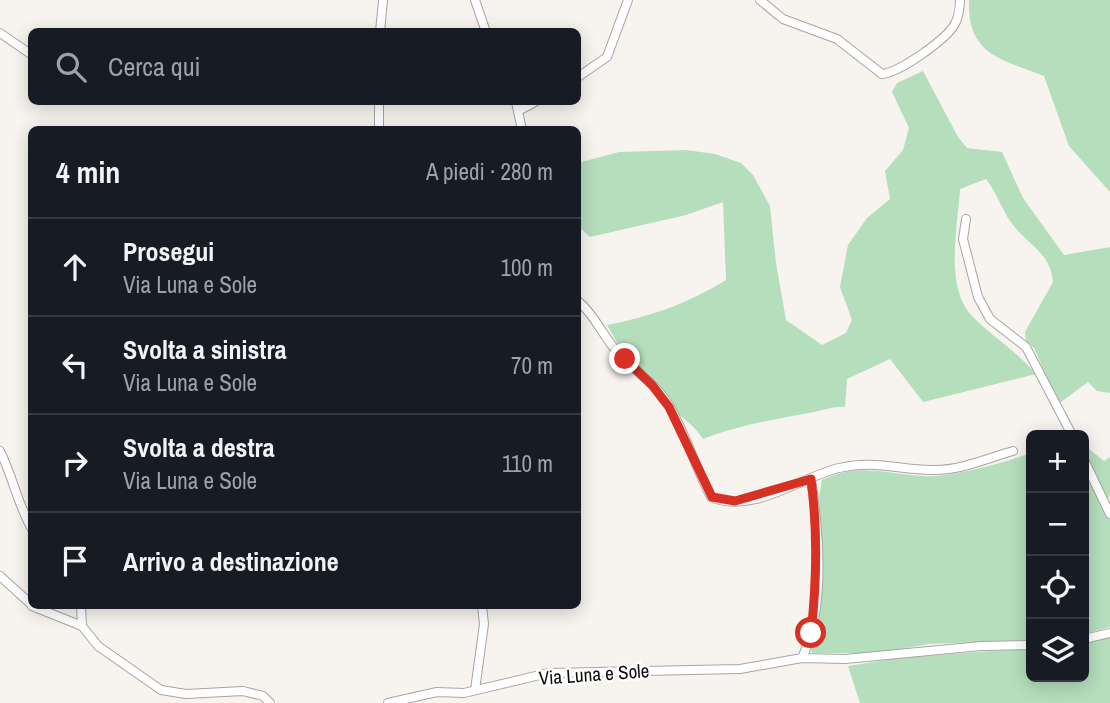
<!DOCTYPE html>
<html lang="it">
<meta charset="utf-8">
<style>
:root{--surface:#171b24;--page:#20242c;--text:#f1f3f6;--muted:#9ea1a6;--line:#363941}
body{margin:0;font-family:"Archivo Narrow",sans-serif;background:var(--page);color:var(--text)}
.controls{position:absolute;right:21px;bottom:21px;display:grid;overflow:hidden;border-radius:10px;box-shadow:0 4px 18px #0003}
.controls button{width:63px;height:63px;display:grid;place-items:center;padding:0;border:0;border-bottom:2px solid var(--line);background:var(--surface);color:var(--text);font:35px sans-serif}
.stop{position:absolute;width:21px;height:21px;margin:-16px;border:5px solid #d93025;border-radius:50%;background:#fff}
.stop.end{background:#d93025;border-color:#fff;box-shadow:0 2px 7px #0008}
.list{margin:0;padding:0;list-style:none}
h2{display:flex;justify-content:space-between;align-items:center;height:91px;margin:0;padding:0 28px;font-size:30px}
h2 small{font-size:23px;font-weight:400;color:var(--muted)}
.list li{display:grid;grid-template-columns:46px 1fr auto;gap:21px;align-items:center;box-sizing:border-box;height:98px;padding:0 28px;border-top:2px solid var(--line)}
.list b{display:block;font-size:26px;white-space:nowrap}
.list p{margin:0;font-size:23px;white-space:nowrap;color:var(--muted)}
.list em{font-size:23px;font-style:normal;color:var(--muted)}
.icon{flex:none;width:38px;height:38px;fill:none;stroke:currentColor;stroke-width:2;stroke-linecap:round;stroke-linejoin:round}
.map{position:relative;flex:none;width:1110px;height:703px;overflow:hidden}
.search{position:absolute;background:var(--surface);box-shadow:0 4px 18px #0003;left:28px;top:28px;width:553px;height:77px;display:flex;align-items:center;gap:18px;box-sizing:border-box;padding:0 24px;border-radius:10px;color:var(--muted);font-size:26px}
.panel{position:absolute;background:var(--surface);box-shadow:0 4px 18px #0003;left:28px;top:126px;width:553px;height:483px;border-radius:10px}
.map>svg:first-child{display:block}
.green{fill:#b4debc}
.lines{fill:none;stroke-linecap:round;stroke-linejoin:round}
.minor-casing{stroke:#a8a5a1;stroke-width:10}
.minor{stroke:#fff;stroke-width:8}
.route{stroke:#d93025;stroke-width:9}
.labels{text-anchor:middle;stroke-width:5;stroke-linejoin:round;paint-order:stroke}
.street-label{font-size:19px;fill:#0c0b0a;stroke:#fff}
</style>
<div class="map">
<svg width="1110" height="703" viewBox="0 0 1110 703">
<rect width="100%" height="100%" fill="#f7f3ef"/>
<g class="green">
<path d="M 969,0 L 1110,0 L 1110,192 L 1069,146 L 1044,76 C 1001,59 967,55 969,0 Z"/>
<path d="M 923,71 L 958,137 L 967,148 L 1002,152 L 1023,198 L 1064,255 L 1110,247 L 1110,393 L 1097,391 L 1088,382 L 1061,402 L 1056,398 L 1034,348 L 1026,341 L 1025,332 L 1053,282 C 1051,252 1025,243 1010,221 C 1001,207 996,192 986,179 L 960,189 C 958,226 944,286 972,316 C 992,337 1017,351 1036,374 L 923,402 L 890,359 L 847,379 L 845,407 C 832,406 826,410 814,412 C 773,420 742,424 703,439 C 694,424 679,416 667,404 C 642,379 624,357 607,325 C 650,317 689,303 726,280 L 723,202 L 686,215 L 590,237 L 578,226 L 578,163 L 619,152 L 686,150 L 715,154 L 741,163 L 753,175 L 770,206 L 776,263 L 786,320 L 822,345 L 846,333 L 852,320 L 840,287 L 848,245 L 867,218 L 890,199 L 885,171 L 903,150 L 909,128 L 892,92 L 897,83 Z"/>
<polygon points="1089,449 1104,461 1110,457 1110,496 1107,499 1084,456 1084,450"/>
<path d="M 1031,453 L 1031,640 L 929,644 L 877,653 L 812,653 L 810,646 L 816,625 L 822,568 L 819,497 L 822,480 C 861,462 884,474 924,476 C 949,478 1006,462 1031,453 Z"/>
<polygon points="1084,466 1110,518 1110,627 1084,634"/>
<polygon points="1110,636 1110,703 860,703 848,666 899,658 1031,648 1031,677 1084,677 1084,643"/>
</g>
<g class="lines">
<g class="minor-casing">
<g id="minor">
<polyline points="475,0 486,32"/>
<path d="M 760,0 L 783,19 L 837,39 L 882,74 C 900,72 942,42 953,27 C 958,20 960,8 960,0"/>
<polyline points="380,32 383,0"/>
<polyline points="0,33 32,55"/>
<polyline points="578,77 607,57 628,0"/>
<polyline points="379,102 379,130"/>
<polyline points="516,102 522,130"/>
<polyline points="518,111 535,102"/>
<polyline points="966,219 963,239 978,297 990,319 1026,347 1072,435"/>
<path d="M 578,301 C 593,313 601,332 614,348 C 631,369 656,383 670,407 C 686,436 696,468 711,497 C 752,515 801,477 839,468 C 876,459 901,471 935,470 C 961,470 988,458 1013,451"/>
<path d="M 0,451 C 13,477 17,503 32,529"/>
<polyline points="1084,460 1110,514"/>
<polyline points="0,576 32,605"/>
<polyline points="32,606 82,626 98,646 161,690 186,694 243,691 263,696 270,703"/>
<polyline points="81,606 82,626"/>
<polyline points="1084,639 1110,633"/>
<path d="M 802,658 C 826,607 819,533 811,479"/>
<polyline points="475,690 484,624 482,606"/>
<polyline points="388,703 437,692 464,693 548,673 740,669 802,658 845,659 981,646 1031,645"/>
</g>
</g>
<use href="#minor" class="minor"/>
</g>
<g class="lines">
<path class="route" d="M 625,359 L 652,385 L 669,407 L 712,497 L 735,501 L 811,479 C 818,532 817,580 811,633"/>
</g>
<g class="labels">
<g class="street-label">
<text transform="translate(594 674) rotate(-4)" y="7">Via Luna e Sole</text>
</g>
</g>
</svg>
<div class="controls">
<button>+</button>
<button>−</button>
<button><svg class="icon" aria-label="locate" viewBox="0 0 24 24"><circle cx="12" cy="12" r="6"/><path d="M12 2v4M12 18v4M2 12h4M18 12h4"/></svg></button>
<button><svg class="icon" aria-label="layers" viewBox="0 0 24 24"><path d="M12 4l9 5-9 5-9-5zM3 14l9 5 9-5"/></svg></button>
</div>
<div class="stop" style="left:811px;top:633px"></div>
<div class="stop end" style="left:625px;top:359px"></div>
<div class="search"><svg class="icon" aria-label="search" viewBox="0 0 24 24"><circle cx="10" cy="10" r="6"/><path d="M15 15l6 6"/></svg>Cerca qui</div>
<section class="panel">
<h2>4 min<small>A piedi · 280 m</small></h2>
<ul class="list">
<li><svg class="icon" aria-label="ahead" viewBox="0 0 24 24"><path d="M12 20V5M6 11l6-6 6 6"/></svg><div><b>Prosegui</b><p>Via Luna e Sole</p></div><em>100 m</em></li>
<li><svg class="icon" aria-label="left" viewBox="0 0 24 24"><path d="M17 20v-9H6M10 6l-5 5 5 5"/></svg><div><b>Svolta a sinistra</b><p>Via Luna e Sole</p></div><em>70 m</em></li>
<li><svg class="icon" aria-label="right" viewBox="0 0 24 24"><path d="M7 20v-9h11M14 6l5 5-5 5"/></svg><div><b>Svolta a destra</b><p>Via Luna e Sole</p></div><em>110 m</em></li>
<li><svg class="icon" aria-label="arrive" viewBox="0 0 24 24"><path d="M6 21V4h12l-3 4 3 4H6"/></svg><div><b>Arrivo a destinazione</b></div></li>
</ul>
</section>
</div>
